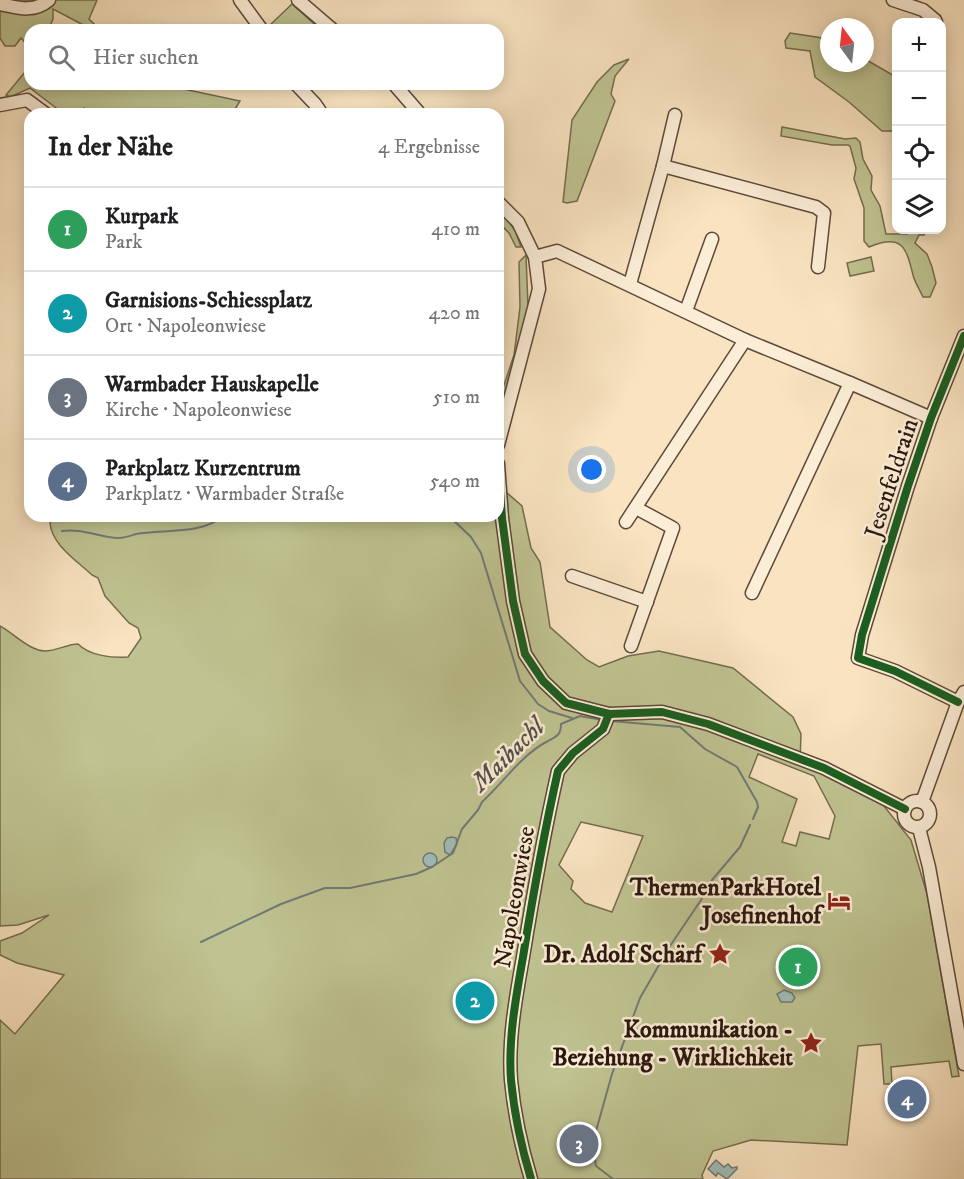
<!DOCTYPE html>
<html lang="de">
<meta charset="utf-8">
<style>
:root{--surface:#fff;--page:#f6f6f6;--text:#202124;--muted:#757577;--line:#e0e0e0;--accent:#8f2418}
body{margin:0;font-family:"IM FELL DW Pica",serif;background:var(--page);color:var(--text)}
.controls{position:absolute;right:18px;top:18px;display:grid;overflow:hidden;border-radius:12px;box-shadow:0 3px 15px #0003}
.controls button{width:54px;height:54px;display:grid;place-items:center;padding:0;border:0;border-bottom:2px solid var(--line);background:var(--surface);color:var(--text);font:30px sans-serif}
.compass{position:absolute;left:820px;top:18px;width:54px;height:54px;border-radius:50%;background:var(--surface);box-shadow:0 3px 15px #0003;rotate:345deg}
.you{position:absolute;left:592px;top:470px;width:21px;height:21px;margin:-15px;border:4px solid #fff;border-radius:50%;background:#1a73e8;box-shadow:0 0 0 9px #1a73e833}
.badge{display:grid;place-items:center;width:39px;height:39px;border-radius:50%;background:var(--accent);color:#fff;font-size:20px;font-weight:700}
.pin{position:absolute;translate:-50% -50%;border:3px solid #fff;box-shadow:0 2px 6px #0006}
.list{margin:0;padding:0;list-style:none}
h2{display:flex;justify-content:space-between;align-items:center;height:78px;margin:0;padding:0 24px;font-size:26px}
h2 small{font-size:20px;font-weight:400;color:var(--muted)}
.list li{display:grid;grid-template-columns:39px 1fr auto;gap:18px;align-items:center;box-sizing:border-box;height:84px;padding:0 24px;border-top:2px solid var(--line)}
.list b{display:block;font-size:22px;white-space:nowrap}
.list p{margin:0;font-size:20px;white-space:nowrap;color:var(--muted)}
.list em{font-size:20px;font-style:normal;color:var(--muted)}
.icon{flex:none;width:33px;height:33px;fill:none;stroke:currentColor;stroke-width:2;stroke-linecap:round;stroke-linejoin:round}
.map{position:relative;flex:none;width:964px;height:1179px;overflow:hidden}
.search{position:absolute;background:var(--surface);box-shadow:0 3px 15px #0003;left:24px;top:24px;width:480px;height:66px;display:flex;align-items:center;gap:15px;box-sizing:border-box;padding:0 21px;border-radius:18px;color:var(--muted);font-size:22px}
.panel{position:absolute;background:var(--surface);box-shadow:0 3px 15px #0003;left:24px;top:108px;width:480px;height:414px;border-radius:18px}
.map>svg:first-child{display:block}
.green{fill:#bfc391;stroke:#746c50;stroke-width:1.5;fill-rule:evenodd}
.water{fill:#a0bdbb;stroke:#717a76;stroke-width:1.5}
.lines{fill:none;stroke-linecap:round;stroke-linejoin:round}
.stream{stroke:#717a76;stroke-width:2}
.minor-casing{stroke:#5e493a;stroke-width:15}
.minor{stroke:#fbedd6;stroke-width:12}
.cycleway-casing{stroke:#fbedd6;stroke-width:11}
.cycleway{stroke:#1b5e20;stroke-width:8}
.labels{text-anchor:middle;stroke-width:5;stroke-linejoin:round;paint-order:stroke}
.street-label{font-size:24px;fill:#2a160e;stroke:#fbedd6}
.poi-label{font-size:24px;font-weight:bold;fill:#2a160e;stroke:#fbedd6;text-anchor:end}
.water-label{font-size:26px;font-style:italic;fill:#53504b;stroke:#fbedd6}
</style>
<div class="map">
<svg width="964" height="1179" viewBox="0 0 964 1179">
<rect width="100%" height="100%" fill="#f9e3c0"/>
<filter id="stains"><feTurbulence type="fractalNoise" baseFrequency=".00333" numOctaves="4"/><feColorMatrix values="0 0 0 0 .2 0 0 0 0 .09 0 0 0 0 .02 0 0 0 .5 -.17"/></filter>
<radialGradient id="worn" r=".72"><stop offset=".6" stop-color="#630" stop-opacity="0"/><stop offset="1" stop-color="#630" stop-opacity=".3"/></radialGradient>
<g class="green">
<polygon points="0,0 97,0 89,19 95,25 93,29 89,28 53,9 53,19 50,26 54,30 30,30 30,48 21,38 15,46 5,46 0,38"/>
<polygon points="292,4 321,30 272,30 269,26"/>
<polygon points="790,33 829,39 829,63 865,63 865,59 896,77 896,137 892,131 882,131 849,102 815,77 810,51 786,48 785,41"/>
<polygon points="629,59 615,76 611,94 615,101 577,201 567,203 563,202 572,120 597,82 614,65"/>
<polygon points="30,66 30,84 160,84 240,101 232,114 93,114 84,108 76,114 64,114 30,88 10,97 6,95"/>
<path d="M 782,127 L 845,139 L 856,138 L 860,142 L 863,159 L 872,176 L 871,190 L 880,206 L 886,234 L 907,234 L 906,230 L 927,230 L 924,235 L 919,235 L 915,243 L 927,254 L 932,267 L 936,283 L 930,297 L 923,297 C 920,290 915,283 913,275 C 906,247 902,233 869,247 L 864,241 L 864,208 L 854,179 L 856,168 L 850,146 L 848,145 L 832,145 L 781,136 Z"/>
<polygon points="498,209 515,230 521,247 516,247 509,233 498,222"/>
<polygon points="526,255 528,307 498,447 498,403 514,355 520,307 519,262"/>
<polygon points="871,257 874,271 850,276 847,263"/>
<path d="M 505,491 L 522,506 L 531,548 L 540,562 L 550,627 L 587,660 L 599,667 L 628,656 L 659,651 L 733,668 L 793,717 L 801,734 L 800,762 L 854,786 L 884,806 L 911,840 L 927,894 L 959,1076 L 952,1077 L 949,1061 L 891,1067 L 892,1084 L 884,1084 L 881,1044 L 858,1046 L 847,1145 L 751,1140 L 713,1151 L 702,1175 L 703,1179 L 0,1179 L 0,1020 L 15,1034 L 64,975 L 17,963 L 0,955 L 0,941 L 22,933 L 49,915 L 18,925 L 0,926 L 0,626 C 13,633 30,651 45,651 C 57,651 67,644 78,644 C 90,656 112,658 128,657 L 141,638 L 138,628 L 129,623 L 105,596 L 98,578 L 92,575 C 76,560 52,545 50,523 L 55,516 L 138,516 L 141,519 L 161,516 L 498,516 ZM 758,754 L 814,776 L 835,816 L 829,839 L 800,832 L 796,846 L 782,842 L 797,799 L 749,777 ZM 581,822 L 643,836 L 612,912 L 585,903 L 571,889 L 573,881 L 559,865 Z"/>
</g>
<g class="water">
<polygon points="452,837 456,838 457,844 450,855 445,852 444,843 447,838"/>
<circle cx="430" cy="860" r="7"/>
<polygon points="784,990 792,993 795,998 792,1002 781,1002 777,994"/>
<polygon points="716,1160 724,1167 728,1164 732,1168 737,1167 737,1169 727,1179 718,1173 716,1176 708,1169"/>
</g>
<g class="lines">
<g class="stream">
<polyline points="449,516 471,537 481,553 520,681 538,704 549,711 572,718"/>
<path d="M 62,531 C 81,528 99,537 118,538 C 125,538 130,536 136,534 C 162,529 202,535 223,516"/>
<polyline points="611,721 680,727 705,749 737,767 757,802 758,807 753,819"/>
<path d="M 201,942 L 281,904 L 325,888 L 350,888 L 416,874 L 432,867 L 453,853 L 462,829 L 478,810 L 482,802 C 503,783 522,754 548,741 C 557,736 561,735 561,724 L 580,716 L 603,720"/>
<polyline points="596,1131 612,1074 640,998 670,946 701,900 712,880 740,847 750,825"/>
<polyline points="595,1160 596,1166 613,1179"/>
</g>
<g class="minor-casing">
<g id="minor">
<polyline points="240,0 262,30"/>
<polyline points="298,0 333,30"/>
<polyline points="893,0 923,10 935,20 936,22"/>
<path d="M 0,4 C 18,8 34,13 49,0"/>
<polyline points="296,84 315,104 322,114"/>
<polyline points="394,84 420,114"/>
<polyline points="0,105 27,100 46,114"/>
<polyline points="663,166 816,207 824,213 818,267"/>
<polyline points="498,202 518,222 535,257 539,289 498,445"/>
<polyline points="535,257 557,251 745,340 850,383"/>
<polyline points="630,284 663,166 675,115"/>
<polyline points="686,311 712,239"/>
<polyline points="498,464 502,518 513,601 525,654 543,681 566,703 609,714 662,712 708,724 824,768 905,809"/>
<polyline points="626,522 745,340"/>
<polyline points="572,576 647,602"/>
<polyline points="752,593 850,383 931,418"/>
<polyline points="631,646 673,528 636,508"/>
<polyline points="958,702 895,671 858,658 862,635 908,486 931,418 964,336"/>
<circle cx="917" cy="814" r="13"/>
<polyline points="922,802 958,702 964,692"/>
<polyline points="919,828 929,867 964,1064"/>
<path d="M 531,1179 C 522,1149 514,1112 511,1080 C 508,1039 516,997 523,957 C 533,895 544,833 558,771 L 573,753 L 603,729 L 609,714"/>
</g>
</g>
<use href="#minor" class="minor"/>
<g class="cycleway-casing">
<g id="cycleway">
<polyline points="498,464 502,518 513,601 525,654 543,681 566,703 609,714 662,712 708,724 824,768 905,809"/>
<polyline points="958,702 895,671 858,658 862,635 908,486 931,418 964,336"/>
<path d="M 531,1179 C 522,1149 514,1112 511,1080 C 508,1039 516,997 523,957 C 533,895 544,833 558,771 L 573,753 L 603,729 L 609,714"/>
</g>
</g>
<use href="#cycleway" class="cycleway"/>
</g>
<defs>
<g id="hotel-bare" transform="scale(1.8)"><path d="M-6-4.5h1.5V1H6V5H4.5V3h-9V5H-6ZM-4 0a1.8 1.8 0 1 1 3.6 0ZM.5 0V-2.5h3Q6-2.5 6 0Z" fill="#8f2418" stroke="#fbedd6" stroke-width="2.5" paint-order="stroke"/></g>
<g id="sight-bare" transform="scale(1.8)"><path d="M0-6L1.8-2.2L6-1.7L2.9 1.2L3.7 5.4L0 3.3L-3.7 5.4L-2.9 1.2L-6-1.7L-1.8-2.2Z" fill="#8f2418" stroke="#fbedd6" stroke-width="2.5" paint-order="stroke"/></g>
</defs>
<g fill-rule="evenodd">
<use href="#hotel-bare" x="839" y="901"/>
<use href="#sight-bare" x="720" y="954"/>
<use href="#sight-bare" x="811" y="1043"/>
</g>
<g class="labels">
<g class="street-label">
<text transform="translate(891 478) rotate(-72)" y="8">Jesenfeldrain</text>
<text transform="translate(514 897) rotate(-80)" y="8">Napoleonwiese</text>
</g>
<g class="poi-label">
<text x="821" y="895">ThermenParkHotel<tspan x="821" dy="28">Josefinenhof</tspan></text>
<text x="702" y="962">Dr. Adolf Schärf</text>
<text x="793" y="1037">Kommunikation -<tspan x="793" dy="28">Beziehung - Wirklichkeit</tspan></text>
</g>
<g class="water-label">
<text transform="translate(507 754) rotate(-45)" y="9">Maibachl</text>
</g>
</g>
<rect width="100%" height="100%" filter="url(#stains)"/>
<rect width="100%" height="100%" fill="url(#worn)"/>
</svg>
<div class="controls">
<button>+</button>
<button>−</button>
<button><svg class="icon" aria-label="locate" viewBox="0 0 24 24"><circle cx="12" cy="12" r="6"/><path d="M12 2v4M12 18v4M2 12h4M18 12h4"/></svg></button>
<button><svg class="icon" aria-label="layers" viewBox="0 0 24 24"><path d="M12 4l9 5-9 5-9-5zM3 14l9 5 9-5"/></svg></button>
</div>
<svg class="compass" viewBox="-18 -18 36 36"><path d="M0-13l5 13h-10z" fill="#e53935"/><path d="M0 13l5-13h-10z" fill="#757577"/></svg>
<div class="you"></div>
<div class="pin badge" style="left:798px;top:967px;background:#2e9e5b">1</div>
<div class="pin badge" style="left:475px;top:1001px;background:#0f9aa8">2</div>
<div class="pin badge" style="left:579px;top:1144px;background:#6b7280">3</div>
<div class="pin badge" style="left:907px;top:1099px;background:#5c6f8a">4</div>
<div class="search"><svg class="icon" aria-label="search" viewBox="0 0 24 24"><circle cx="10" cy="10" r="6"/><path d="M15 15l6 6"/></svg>Hier suchen</div>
<section class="panel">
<h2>In der Nähe<small>4 Ergebnisse</small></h2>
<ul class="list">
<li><span class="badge" style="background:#2e9e5b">1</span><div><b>Kurpark</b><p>Park</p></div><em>410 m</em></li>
<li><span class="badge" style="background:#0f9aa8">2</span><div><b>Garnisions-Schiessplatz</b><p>Ort · Napoleonwiese</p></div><em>420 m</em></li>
<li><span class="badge" style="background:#6b7280">3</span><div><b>Warmbader Hauskapelle</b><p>Kirche · Napoleonwiese</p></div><em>510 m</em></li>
<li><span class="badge" style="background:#5c6f8a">4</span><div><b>Parkplatz Kurzentrum</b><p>Parkplatz · Warmbader Straße</p></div><em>540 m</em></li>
</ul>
</section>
</div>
